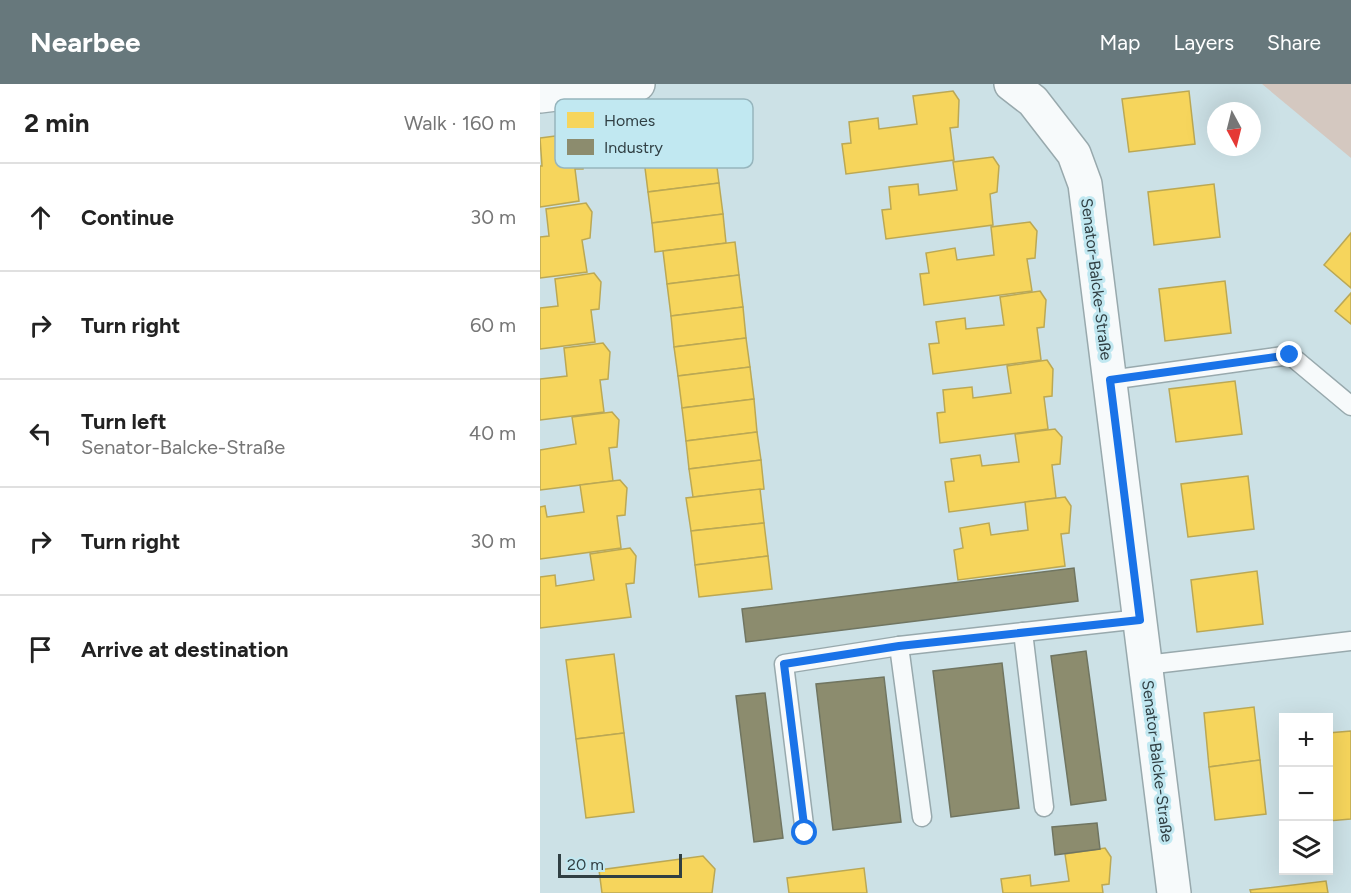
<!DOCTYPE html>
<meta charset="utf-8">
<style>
:root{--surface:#fff;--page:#f6f6f6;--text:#222;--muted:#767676;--line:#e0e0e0;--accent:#67787c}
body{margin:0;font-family:Figtree,sans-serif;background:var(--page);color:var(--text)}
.controls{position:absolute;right:18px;bottom:18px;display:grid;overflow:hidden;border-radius:0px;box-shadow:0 6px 24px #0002}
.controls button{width:54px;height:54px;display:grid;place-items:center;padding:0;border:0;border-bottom:2px solid var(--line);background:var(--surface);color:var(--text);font:30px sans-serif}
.compass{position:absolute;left:667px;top:18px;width:54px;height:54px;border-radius:50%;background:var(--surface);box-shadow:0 6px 24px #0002;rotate:173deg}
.scale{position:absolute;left:18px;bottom:15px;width:124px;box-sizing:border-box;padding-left:6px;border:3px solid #303f43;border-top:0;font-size:16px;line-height:21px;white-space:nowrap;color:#303f43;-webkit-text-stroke:4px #c1e8f1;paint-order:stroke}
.stop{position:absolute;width:18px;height:18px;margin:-14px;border:4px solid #1a73e8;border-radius:50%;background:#fff}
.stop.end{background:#1a73e8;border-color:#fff;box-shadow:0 2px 6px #0008}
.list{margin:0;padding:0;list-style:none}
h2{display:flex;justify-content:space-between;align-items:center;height:78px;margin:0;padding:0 24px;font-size:26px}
h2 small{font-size:20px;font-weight:400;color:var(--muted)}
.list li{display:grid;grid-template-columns:39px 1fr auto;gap:18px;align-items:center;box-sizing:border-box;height:108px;padding:0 24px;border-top:2px solid var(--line)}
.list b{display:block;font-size:22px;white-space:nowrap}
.list p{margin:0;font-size:20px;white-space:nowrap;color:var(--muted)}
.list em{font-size:20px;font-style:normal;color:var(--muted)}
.icon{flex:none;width:33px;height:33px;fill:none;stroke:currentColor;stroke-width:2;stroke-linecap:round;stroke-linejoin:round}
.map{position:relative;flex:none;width:811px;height:809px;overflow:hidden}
header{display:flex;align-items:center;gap:36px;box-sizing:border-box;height:84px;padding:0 30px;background:var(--accent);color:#fff}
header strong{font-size:28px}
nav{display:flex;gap:33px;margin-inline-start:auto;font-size:21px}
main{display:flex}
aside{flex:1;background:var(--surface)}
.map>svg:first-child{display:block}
.green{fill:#d4c8c0}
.homes{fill:#f6d55c;stroke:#bba854;stroke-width:1.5}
.industry{fill:#8c8c6e;stroke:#707561;stroke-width:1.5}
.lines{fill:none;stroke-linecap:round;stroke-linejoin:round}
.service-casing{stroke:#98a9ad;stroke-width:21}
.minor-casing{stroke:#98a9ad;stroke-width:36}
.service{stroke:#f7fafb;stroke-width:18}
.minor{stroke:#f7fafb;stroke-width:33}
.route{stroke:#1a73e8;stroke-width:8}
.labels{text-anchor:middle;stroke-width:6;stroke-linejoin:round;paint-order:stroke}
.street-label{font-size:16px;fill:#303f43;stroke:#c1e8f1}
.key{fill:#c1e8f1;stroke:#96b5bd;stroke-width:1.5}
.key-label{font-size:16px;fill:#303f43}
</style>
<header>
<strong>Nearbee</strong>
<nav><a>Map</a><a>Layers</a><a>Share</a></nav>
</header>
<main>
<aside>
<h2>2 min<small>Walk · 160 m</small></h2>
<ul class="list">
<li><svg class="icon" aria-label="ahead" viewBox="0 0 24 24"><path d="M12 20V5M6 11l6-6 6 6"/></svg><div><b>Continue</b></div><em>30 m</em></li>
<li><svg class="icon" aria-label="right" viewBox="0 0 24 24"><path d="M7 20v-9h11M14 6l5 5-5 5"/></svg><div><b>Turn right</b></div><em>60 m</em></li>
<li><svg class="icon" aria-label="left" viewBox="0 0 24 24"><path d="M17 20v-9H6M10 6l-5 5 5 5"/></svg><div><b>Turn left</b><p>Senator-Balcke-Straße</p></div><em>40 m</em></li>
<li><svg class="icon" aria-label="right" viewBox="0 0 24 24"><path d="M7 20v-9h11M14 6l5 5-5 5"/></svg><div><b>Turn right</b></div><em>30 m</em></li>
<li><svg class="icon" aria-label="arrive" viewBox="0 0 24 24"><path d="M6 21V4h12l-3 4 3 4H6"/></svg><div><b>Arrive at destination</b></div></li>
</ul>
</aside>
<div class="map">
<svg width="811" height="809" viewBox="0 0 811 809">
<rect width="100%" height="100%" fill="#cce1e6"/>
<polygon class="green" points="722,0 811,0 811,74"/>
<g class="homes">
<polygon points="413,7 419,16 418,43 410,44 414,76 306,90 302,60 311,59 309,38 338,34 339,45 377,40 373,12"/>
<polygon points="649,7 655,60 589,68 582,15"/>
<polygon points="38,49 44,58 43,85 35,85 39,117 0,123 0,82 2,82 0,54"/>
<polygon points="175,67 179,99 108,108 104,76"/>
<polygon points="453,73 459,82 457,108 450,110 453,141 346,155 342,126 351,125 349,103 378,100 379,111 417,106 413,78"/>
<polygon points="179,99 183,130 112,139 108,108"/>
<polygon points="674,100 680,153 614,161 608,108"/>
<polygon points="46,119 52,128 50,154 42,156 47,188 0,194 0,153 9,152 6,125"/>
<polygon points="183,130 186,159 115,168 112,139"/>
<polygon points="490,138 497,147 495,174 487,175 492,207 384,221 380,190 389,189 386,169 415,164 417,176 454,171 451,143"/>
<polygon points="811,149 811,204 784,181"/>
<polygon points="195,158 199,191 127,200 123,167"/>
<polygon points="54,189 61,198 59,225 51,226 55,258 0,265 0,224 18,222 15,195"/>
<polygon points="199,191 203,223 131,232 127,200"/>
<polygon points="685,197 691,249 625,257 619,205"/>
<polygon points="500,207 506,216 504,243 497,244 501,276 393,290 389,260 399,259 396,238 425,234 426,245 464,241 460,213"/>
<polygon points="811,209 811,240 795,227"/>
<polygon points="203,223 206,254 134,263 131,232"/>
<polygon points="206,254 210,283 138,292 134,263"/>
<polygon points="63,259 70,268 68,295 60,296 64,328 0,336 0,295 27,292 24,264"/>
<polygon points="507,276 513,285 512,312 504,313 508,345 400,359 397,329 405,328 403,306 432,303 433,314 471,309 467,282"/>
<polygon points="210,283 214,315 142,324 138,292"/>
<polygon points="695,297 702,350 636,358 629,305"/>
<polygon points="214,315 217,348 146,357 142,324"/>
<polygon points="72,328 79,336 77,363 69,364 73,397 0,406 0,366 36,360 32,333"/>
<polygon points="515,345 522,353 520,380 512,381 516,414 409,428 405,398 414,397 411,375 440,371 442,382 479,378 475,350"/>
<polygon points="217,348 221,376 149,385 146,357"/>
<polygon points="221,376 224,405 153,413 149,385"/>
<polygon points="708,392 714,445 648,453 641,400"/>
<polygon points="80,396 87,404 85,431 77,432 81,464 0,475 0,423 5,422 7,433 44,428 40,401"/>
<polygon points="220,405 224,439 151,447 146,414"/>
<polygon points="525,413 531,422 529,449 521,450 525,482 418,496 414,466 423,464 420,444 449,439 451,451 488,446 485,418"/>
<polygon points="224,439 228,472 155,481 151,447"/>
<polygon points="90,464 96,472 94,499 86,500 91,533 0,544 0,493 15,491 16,502 54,496 50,470"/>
<polygon points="228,472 232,505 159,513 155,481"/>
<polygon points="717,487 723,540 657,548 651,496"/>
<polygon points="74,570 84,649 36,655 26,576"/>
<polygon points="714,623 720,676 669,683 664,629"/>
<polygon points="811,647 811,735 788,737 788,649"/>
<polygon points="84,649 94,728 46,734 36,655"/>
<polygon points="720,676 726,730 675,736 669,683"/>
<polygon points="565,764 571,773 569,800 562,801 563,809 463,809 461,795 490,791 491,802 529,797 525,770"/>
<polygon points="163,772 175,785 172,809 62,809 59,786"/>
<polygon points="324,784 327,809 249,809 247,794"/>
<polygon points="786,797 788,809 711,809 710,806"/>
</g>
<g class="industry">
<polygon points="534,484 538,517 206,558 202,525"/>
<polygon points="546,567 566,716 531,721 511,572"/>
<polygon points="462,579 479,724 411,733 393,587"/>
<polygon points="344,593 361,738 293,746 276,600"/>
<polygon points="225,609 243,754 214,758 196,612"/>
<polygon points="557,739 560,765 515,771 512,743"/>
</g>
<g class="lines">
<g class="service-casing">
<g id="service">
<polyline points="570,296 750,271 811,322"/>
<polyline points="483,548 504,723"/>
<polyline points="359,562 382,733"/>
<polyline points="606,581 811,557"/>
<polyline points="265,749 244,580 359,562 600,535"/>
</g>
</g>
<g class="minor-casing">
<g id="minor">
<polyline points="471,0 493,17 534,70 545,100 634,809"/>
<polyline points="0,12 98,0"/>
</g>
</g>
<use href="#service" class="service"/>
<use href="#minor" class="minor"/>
</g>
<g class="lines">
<polyline class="route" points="265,749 244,580 359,562 600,536 570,296 750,271"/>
</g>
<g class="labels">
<g class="street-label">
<text transform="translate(557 195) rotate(83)" y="6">Senator-Balcke-Straße</text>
<text transform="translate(618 677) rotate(83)" y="6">Senator-Balcke-Straße</text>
</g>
</g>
<rect x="15" y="15" width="198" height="69" rx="9" class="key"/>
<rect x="27" y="28" width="27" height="16" fill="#f6d55c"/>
<rect x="27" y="55" width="27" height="16" fill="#8c8c6e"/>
<g class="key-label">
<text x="64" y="42">Homes</text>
<text x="64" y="69">Industry</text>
</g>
</svg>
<div class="controls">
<button>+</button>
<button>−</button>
<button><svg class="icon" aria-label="layers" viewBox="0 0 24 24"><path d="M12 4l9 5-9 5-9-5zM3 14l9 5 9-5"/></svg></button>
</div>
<svg class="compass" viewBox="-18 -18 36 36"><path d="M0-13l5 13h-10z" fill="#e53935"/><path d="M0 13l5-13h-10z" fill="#767676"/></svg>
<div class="scale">20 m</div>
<div class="stop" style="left:265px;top:749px"></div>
<div class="stop end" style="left:750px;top:271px"></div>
</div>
</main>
